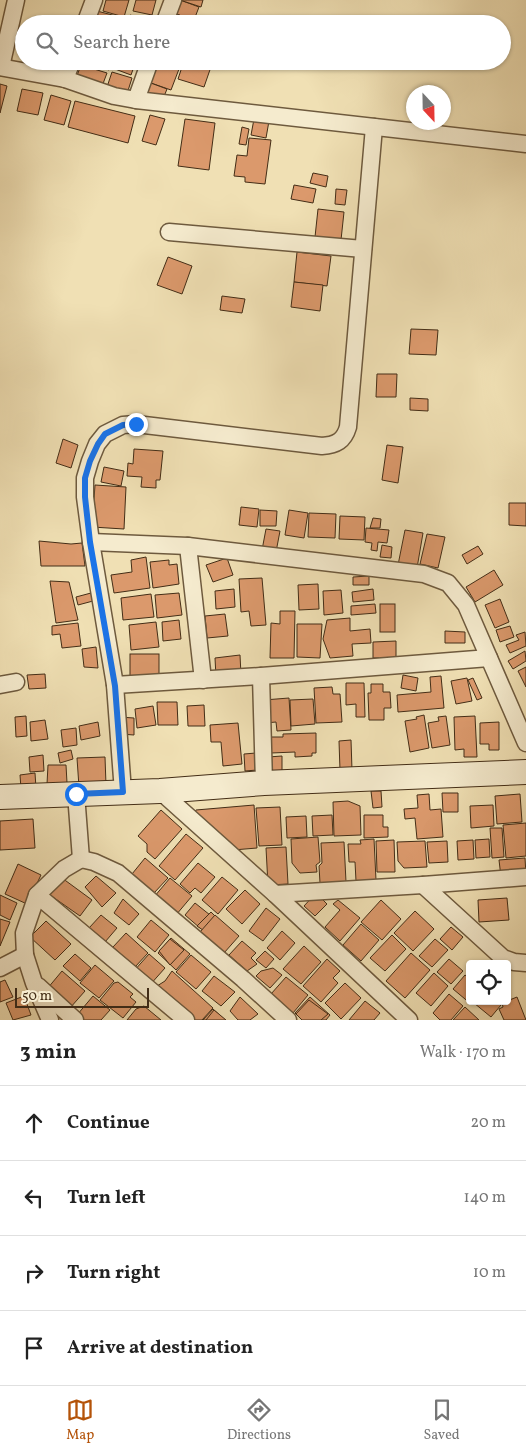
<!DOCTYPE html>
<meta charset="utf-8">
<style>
:root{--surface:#fff;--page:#f2f2f2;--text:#222;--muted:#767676;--line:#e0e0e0;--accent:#b45309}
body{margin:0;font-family:Vollkorn,serif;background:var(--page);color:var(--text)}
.controls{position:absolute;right:15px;bottom:15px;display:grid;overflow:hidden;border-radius:5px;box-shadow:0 1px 4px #0004}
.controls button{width:45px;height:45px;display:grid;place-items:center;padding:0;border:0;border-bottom:1px solid var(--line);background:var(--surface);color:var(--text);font:25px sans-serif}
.compass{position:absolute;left:406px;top:85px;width:45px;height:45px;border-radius:50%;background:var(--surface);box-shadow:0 1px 4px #0004;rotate:158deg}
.scale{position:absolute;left:15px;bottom:12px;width:134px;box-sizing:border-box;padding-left:5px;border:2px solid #432d16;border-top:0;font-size:14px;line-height:18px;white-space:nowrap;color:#432d16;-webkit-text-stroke:4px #f5ebce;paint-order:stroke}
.stop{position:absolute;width:15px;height:15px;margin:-11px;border:4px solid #1a73e8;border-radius:50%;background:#fff}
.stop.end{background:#1a73e8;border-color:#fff;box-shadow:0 1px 5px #0008}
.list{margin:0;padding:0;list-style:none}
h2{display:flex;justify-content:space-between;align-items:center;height:65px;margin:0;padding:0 20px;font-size:21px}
h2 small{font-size:16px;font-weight:400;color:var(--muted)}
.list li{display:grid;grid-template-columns:32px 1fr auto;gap:15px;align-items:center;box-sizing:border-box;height:75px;padding:0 20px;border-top:1px solid var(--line)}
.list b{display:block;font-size:19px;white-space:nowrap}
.list em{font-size:16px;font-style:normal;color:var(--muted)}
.icon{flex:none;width:28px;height:28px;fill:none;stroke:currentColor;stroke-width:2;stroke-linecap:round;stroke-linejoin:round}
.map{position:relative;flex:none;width:526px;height:1020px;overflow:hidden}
.search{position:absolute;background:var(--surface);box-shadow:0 1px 4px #0004;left:15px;right:15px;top:15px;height:55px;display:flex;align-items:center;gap:12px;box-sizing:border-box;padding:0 18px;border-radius:28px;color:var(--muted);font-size:19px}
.sheet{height:365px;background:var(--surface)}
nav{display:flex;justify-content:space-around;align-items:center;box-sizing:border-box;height:70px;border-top:1px solid var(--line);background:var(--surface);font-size:14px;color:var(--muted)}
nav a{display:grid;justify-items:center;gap:2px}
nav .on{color:var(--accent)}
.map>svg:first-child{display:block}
.building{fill:#db996c;stroke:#432d16}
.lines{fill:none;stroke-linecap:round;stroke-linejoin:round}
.street-casing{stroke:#6e5a3e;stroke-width:19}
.secondary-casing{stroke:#432d16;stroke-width:26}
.street{stroke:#f5ebce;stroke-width:16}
.secondary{stroke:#f5ebce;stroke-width:24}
.route{stroke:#1a73e8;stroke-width:6}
</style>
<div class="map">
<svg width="526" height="1020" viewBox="0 0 526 1020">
<rect width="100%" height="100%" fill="#f0e0b4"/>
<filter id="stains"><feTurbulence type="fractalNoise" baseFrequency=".004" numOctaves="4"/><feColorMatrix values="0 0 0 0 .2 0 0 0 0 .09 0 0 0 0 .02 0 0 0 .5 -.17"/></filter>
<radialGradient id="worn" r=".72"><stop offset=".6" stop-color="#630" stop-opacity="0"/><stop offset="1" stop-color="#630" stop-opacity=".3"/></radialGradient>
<g class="building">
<polygon points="106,0 129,0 124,17 103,11"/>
<polygon points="136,0 156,0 152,15 133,11"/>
<polygon points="180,0 199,7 194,20 173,13"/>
<polygon points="180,0 203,0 201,7"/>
<polygon points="93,10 124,18 122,24 90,24"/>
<polygon points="173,13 194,20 193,24 169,24"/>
<polygon points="130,15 144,19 143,24 128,24"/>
<polygon points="34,61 50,64 47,74 31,69"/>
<polygon points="85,61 112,61 109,70"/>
<polygon points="118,61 136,61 131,75 115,69"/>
<polygon points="156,61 179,69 171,90 148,82"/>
<polygon points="184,61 213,61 204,87 178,79"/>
<polygon points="81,65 107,73 101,89 75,81"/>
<polygon points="112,72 132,78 126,97 106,90"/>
<polygon points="148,82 167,89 163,99 143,95"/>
<polygon points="0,84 7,86 0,113"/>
<polygon points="22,89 43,93 38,115 17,111"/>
<polygon points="51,95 71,101 64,125 44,120"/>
<polygon points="75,101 135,116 128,143 68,127"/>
<polygon points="150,115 165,119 156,145 142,141"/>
<polygon points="185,119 215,123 209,170 178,166"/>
<polygon points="254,119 269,121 266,138 251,135"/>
<polygon points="242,127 249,129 246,145 239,144"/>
<polygon points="249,138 271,140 265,184 245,182 245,177 234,176 237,155 247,156"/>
<polygon points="313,173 328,176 326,187 310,183"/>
<polygon points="294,185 316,189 313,203 291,199"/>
<polygon points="336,189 347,190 345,205 335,204"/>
<polygon points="318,209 344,212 341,240 315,237"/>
<polygon points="297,252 331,256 327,286 294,282"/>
<polygon points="168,257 192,266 182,294 157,285"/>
<polygon points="294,282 323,285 320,311 291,307"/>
<polygon points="222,296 245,299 242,313 220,310"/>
<polygon points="411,329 438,330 436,355 409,354"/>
<polygon points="377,374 397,374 396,397 376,397"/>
<polygon points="410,398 428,399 428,411 410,410"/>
<polygon points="63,439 78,445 71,468 56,463"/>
<polygon points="387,445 403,447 398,483 382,480"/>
<polygon points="134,449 163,451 160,480 156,480 156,488 141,487 142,477 127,476 128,463 133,464"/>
<polygon points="104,467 124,471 121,486 101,482"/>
<polygon points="95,485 126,487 124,529 92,527"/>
<polygon points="509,503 526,503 526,526 509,525"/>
<polygon points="241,507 259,509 257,527 239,525"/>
<polygon points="260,510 277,511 276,526 260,526"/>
<polygon points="289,510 308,513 304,538 285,535"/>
<polygon points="309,513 336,514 335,538 308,537"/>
<polygon points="340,516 365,517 364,540 339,539"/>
<polygon points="373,518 381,519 380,528 370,528"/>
<polygon points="366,528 389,530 387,543 378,542 377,551 371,550 372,543 365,542"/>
<polygon points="266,529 280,531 276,552 262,550"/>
<polygon points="405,530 423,533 417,568 398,565"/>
<polygon points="427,534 445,537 438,568 420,564"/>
<polygon points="39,541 71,544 82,543 85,566 41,566"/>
<polygon points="382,545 392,547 391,558 380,557"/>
<polygon points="478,546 483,554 467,564 462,555"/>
<polygon points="146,557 150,588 114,593 111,575 132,572 131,560"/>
<polygon points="227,558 233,575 213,582 206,565"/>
<polygon points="169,560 169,565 177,564 179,584 153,588 150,562"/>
<polygon points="494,570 503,585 475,602 466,587"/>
<polygon points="369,576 369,585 353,585 353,577"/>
<polygon points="262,578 266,625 251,626 249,611 241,612 239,579"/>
<polygon points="50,581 69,582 78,620 56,623"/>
<polygon points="318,584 319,609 299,610 298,585"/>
<polygon points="234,589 235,607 216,609 215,591"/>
<polygon points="373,589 374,600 353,602 352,592"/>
<polygon points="341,590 343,613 324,615 323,591"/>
<polygon points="91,593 93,601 78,605 76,597"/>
<polygon points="179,593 182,615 157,618 155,595"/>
<polygon points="151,594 154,617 123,620 121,598"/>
<polygon points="500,599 509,622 495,628 485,605"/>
<polygon points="375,604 376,613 351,615 351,606"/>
<rect x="380" y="604" width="15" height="28"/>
<polygon points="280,611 295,611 294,658 270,658 271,623 280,624"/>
<polygon points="225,614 228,636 207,638 205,616"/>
<polygon points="350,618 350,631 370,629 371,643 352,644 353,656 330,658 323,639 327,620"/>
<polygon points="179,620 181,639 163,641 162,622"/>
<polygon points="156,622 159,647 131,650 129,625"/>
<polygon points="78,623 81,646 62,648 60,634 52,635 52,626"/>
<polygon points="297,624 322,624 320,658 297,657"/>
<polygon points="510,626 514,637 500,642 496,630"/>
<polygon points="445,631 465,632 465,643 445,643"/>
<polygon points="525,632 526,646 510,653 506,645 519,640 516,635"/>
<polygon points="396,641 396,658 379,663 379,658 373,658 373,642"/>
<polygon points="96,647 98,668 84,667 82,649"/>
<polygon points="525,651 526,661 513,669 508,661"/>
<rect x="130" y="654" width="29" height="22"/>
<polygon points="240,655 241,675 216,677 215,658"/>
<polygon points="526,667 526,687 518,671"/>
<polygon points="45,674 46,688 29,689 27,675"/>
<polygon points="403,675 418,678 416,691 401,688"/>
<polygon points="441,676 444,708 398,712 397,695 431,692 430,677"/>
<polygon points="467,678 472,701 456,704 451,681"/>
<polygon points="473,678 482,698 477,700 468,680"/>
<polygon points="346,683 364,683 365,717 356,717 356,704 346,705"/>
<polygon points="371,684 383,684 383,692 390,692 391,708 384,708 384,720 369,720 368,693 371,693"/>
<polygon points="332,687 333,694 340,694 342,722 316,723 314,688"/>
<polygon points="289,698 291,730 277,731 276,722 265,723 264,700"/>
<polygon points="313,699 315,724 291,726 290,700"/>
<polygon points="157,702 177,702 178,725 158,725"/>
<polygon points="204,705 205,726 188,726 187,706"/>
<polygon points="153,706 156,725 137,728 135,709"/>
<polygon points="424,715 429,748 410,752 405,721 417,719 416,717"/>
<polygon points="26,716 27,736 16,737 15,717"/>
<polygon points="446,716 450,745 432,748 428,723 439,721 438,717"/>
<polygon points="475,716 477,757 464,757 464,749 455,750 454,717"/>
<polygon points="119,717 134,718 134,735 120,734"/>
<polygon points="45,720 48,739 31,741 30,722"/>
<polygon points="98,722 100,736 81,740 79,726"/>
<polygon points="499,722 499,750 489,750 489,744 480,744 480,723"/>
<polygon points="238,723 242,764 223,766 221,742 211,742 210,725"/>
<polygon points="76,728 77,745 63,747 61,730"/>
<polygon points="316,733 316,753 312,753 312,756 295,757 295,752 271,753 271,737 283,737 283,734"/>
<polygon points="351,740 352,770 340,770 339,741"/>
<polygon points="71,750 73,759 60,763 58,753"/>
<polygon points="256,753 257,770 245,771 244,754"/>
<polygon points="43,755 44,771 30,772 29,757"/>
<polygon points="282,756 282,772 269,773 268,757"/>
<polygon points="105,757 106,785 79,787 77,758"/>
<polygon points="48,765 66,765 67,783 47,784"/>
<polygon points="35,773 36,788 21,789 20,775"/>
<polygon points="371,791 381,791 382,807 373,808"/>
<polygon points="442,793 458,793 458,812 443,812"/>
<polygon points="429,794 430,810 441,809 443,837 417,839 415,818 405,819 404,809 418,808 417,795"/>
<polygon points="520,794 522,822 497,824 495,796"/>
<polygon points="348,801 360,806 361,835 334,836 333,802"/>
<polygon points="254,805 257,848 233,850 191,816 196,810"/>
<polygon points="493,805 494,826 471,828 470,806"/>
<polygon points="280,807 282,845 259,846 256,808"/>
<polygon points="161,810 182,829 155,859 147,852 147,844 138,836"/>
<polygon points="332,815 333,835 313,836 312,816"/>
<polygon points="364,815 383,815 383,827 388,827 388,837 364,838"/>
<polygon points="306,816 307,837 287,838 286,817"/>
<polygon points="33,819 35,848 0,850 0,821"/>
<polygon points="526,823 526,856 506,858 503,825"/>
<polygon points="490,828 502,828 504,857 492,858"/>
<polygon points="186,834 203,848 175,880 159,866"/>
<polygon points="318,837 320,862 316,865 317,872 300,873 292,863 291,839"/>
<polygon points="374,839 376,880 356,881 355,862 349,862 348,844 361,844 360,840"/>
<polygon points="489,839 490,857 476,858 475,840"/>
<polygon points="394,840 395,872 377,872 376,841"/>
<polygon points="473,840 474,859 458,860 457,841"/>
<polygon points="425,841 427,867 404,868 398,861 397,842"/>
<polygon points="447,841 448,862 429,863 427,842"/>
<polygon points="344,842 346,882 320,883 319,866 322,863 321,843"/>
<polygon points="286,847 288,884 268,885 266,848"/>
<polygon points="145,858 168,878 154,893 132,874"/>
<polygon points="525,858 526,875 501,877 499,860"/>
<polygon points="198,863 215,877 201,893 195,888 190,893 180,884"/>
<polygon points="18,864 41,875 27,904 5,894"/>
<polygon points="96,876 116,893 102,907 85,887"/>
<polygon points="222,877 238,890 218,914 202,900"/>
<polygon points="62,878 92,900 80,916 50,895"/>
<polygon points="170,878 192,896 176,915 154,897"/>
<polygon points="245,890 260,904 242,924 226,909"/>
<polygon points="316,893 327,904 315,916 304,906"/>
<polygon points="0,895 17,903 10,920 0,915"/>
<polygon points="507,898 509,920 479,922 478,900"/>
<polygon points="123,899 139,914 129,925 114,913"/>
<polygon points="338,900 360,918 340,941 325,927 340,910 333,904"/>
<polygon points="381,900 401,919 382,940 361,922"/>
<polygon points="195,903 210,915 200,928 185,915"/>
<polygon points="266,908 280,919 263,941 249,931"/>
<polygon points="415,911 434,929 413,951 394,933"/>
<polygon points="211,912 233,934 223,944 197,926"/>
<polygon points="101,915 117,928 105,942 89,928"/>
<polygon points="215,915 239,936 224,953 200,932"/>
<polygon points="0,919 10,922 0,946"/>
<polygon points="151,920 169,935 155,952 137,937"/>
<polygon points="46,921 71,944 55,960 30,937"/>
<polygon points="361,924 379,940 361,961 343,945"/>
<polygon points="451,927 463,937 452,950 440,939"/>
<polygon points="282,931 295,943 280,960 267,948"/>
<polygon points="126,933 148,953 135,967 113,947"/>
<polygon points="392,935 406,949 385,971 370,958"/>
<polygon points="171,938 190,954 176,970 158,953"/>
<polygon points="170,939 184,950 170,965 159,951"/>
<polygon points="435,939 448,950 432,967 419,956"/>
<polygon points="242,941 256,953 251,958 257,964 247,971 229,955"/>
<polygon points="304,946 321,962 301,984 283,969"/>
<polygon points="265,951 274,959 266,968 256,960"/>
<polygon points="411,953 430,970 405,998 386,981"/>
<polygon points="75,954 91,968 80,981 63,966"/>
<polygon points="149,954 165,968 149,986 133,972"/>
<polygon points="191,955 211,972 196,989 176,972"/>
<polygon points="327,959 340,971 333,978 338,983 321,1002 303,986"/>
<polygon points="449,959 463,971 451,984 437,972"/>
<polygon points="95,965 114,981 99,998 80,983"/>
<polygon points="273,968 282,975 270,988 256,976 261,971"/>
<polygon points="62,971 85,991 70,1008 47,989"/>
<polygon points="172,971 213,1008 202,1020 194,1020 157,986 165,981"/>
<polygon points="434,973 448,986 431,1006 416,993"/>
<polygon points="465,975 470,979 470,1001 474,1001 471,1004 453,989"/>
<polygon points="214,976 235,992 221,1006 202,991"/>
<polygon points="286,977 308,995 293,1013 271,994"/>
<polygon points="5,980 13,997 0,1002 0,982"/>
<polygon points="118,982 133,994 130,997 136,1002 123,1018 100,1000 114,983"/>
<polygon points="345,983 361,998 341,1019 325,1003"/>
<polygon points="449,994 463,1006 451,1020 440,1020 433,1013"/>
<polygon points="24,996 31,1015 13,1020 6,1003"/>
<polygon points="93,996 110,1010 101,1020 83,1020 77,1015"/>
<polygon points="240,997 258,1014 250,1020 238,1020 230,1011"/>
<polygon points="310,997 330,1015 326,1020 302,1020 295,1013"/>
<polygon points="517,997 526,1020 504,1020 499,1009 503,1007 502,1003"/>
<polygon points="309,1000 328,1014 321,1020 302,1020 296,1014"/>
<polygon points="365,1001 380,1013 374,1020 349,1020"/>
<polygon points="476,1001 497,1001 501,1005 491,1017 474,1003"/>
<polygon points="144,1006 161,1020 127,1020 136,1009"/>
<polygon points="465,1007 479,1020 453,1020"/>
<polygon points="213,1009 225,1020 203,1020"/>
<polygon points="214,1010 226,1020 206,1020"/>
</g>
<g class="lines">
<g class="street-casing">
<g id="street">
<polyline points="85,24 94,0"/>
<polyline points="164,24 173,0"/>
<polyline points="0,67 65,79 114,96 136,100 150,61"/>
<polyline points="1,67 16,0"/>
<polyline points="65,79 72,61"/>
<polyline points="136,100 526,144"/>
<polyline points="169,232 363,249"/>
<polyline points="91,542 188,546 424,574 448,583 466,605 526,743"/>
<polyline points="188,546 203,680"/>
<polyline points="261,676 264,783"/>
<polyline points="0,685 16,682"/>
<polyline points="115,685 261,676 489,658"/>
<polyline points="160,791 275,894 409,1020"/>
<path d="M 123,792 L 115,685 L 91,542 L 85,497 L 85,478 L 90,461 L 97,444 L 105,434 L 123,425 L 136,424 L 322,446 C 336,445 344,441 348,427 L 374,127"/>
<polyline points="76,794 81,859"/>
<polyline points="423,885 503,958 514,962 526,963"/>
<polyline points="275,894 423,885 526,877"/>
<polyline points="37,895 186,1020"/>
<polyline points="0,968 25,955"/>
<polyline points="38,986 75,1020"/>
<polyline points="50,1020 34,983 25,955 24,933 37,895 64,869 81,859 94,862 118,873 243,979 288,1020"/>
</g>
</g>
<g class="secondary-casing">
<polyline id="secondary" points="0,797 160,791 264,783 526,772"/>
</g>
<use href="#street" class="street"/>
<use href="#secondary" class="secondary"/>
</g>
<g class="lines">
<polyline class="route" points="76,794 123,792 115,686 90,542 85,497 85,478 90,461 98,444 105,434 123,425 136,424"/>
</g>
<rect width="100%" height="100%" filter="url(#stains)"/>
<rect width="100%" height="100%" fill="url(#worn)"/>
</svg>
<div class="controls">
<button><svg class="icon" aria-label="locate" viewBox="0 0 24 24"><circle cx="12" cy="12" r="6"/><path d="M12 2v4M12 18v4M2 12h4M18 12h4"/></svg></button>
</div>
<svg class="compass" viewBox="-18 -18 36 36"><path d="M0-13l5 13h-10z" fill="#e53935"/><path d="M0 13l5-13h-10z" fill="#767676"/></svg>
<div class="scale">50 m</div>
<div class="stop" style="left:76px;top:794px"></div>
<div class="stop end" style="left:136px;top:424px"></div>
<div class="search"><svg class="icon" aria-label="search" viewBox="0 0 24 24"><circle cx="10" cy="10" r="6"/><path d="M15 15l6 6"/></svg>Search here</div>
</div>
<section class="sheet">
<h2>3 min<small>Walk · 170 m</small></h2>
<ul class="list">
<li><svg class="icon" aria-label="ahead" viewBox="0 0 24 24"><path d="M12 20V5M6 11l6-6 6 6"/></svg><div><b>Continue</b></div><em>20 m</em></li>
<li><svg class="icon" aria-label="left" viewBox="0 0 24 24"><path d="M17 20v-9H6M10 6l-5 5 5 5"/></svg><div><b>Turn left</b></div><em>140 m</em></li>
<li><svg class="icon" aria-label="right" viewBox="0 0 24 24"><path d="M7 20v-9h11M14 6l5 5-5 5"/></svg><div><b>Turn right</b></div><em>10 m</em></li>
<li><svg class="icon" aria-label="arrive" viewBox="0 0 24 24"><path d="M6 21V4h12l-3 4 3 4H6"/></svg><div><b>Arrive at destination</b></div></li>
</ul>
</section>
<nav>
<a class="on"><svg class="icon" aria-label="map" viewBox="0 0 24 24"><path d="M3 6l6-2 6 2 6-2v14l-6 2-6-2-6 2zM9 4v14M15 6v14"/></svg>Map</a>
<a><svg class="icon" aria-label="directions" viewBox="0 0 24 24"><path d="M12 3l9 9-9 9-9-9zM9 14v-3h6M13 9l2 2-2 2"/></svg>Directions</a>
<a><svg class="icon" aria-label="saved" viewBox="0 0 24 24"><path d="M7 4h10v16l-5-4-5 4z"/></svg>Saved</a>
</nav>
